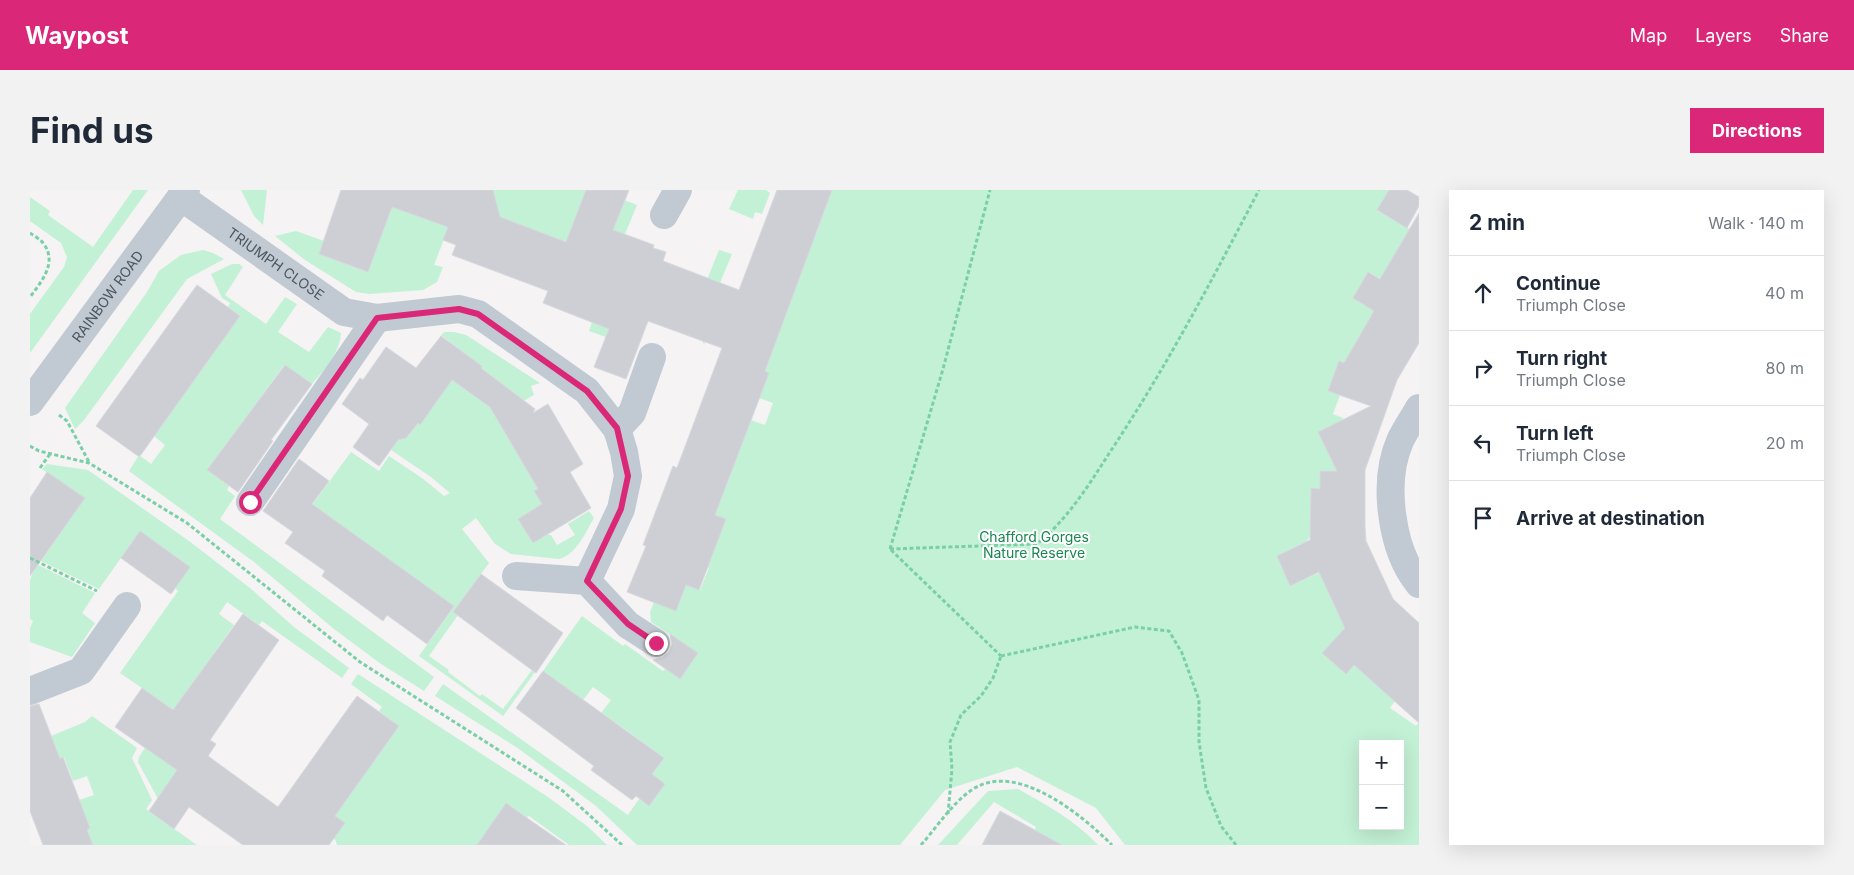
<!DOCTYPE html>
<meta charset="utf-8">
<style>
:root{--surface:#fff;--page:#f2f2f3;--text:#1f2937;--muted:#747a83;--line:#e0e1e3;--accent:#db2777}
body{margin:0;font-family:Inter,sans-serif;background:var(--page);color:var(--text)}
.controls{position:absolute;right:15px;bottom:15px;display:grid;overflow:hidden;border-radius:0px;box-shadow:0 5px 20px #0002}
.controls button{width:45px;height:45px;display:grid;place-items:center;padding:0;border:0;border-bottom:1px solid var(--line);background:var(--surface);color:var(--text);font:25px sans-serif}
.stop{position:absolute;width:15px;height:15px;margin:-11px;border:4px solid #db2777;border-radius:50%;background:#fff}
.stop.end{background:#db2777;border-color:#fff;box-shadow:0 1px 5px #0008}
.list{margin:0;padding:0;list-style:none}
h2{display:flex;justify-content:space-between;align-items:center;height:65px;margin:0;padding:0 20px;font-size:21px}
h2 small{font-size:16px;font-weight:400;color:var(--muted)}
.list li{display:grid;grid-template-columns:32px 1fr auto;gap:15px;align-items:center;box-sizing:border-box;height:75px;padding:0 20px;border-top:1px solid var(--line)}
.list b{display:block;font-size:19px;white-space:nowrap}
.list p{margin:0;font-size:16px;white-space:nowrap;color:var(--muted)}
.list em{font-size:16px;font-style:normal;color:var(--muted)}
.icon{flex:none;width:28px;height:28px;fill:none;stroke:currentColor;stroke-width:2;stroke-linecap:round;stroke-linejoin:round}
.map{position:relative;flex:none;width:1389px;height:655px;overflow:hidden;border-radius:0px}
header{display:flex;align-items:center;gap:30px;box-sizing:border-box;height:70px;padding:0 25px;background:var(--accent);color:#fff}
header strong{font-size:24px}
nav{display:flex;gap:28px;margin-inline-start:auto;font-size:18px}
.intro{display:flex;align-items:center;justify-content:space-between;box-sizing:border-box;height:120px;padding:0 30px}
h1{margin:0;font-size:35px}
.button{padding:12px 22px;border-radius:0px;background:var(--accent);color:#fff;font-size:18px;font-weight:700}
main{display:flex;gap:30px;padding:0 30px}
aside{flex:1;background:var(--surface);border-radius:0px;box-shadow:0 5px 20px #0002}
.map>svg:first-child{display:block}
.green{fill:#c3f1d5;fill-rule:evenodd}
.building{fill:#cdcfd5;stroke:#d7d9de}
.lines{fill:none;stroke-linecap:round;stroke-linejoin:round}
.path{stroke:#7ad0a6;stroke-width:3;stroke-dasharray:4 2.5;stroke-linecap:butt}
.minor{stroke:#c1cad2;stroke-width:28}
.route{stroke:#db2777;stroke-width:6}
.labels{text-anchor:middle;stroke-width:4;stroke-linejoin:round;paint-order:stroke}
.street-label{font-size:14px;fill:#4a5661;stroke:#fff}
.park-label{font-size:14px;fill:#17864f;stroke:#fff}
</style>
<header>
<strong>Waypost</strong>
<nav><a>Map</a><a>Layers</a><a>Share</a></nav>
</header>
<div class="intro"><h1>Find us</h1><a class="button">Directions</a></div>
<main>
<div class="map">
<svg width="1389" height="655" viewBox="0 0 1389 655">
<rect width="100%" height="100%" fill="#f5f3f3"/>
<g class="green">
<polygon points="103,0 118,0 0,163 0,124 34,77 37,67 31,53 0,31 0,7 20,21 18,25 63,57"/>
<polygon points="211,0 237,0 233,35 224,26"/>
<polygon points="433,0 404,75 413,77 407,92 393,100 339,104 326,102 275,70 245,46 266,41 294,51 289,64 338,82 355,36 313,20 357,15"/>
<polygon points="451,0 568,0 607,15 595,44 619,107 576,147 559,141 567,117 518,100 461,25"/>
<polygon points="708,0 736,0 740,3 732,24 725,22 723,29 699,19"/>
<path d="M 796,0 L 1359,0 L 1347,21 L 1380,39 L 1368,58 L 1377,63 L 1389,111 L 1339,82 L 1323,108 L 1351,125 L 1341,126 L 1299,201 L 1310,205 L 1303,224 L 1313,228 L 1309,239 L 1300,236 L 1293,239 L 1291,247 L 1333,280 L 1290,281 L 1290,299 L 1281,299 L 1280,324 L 1289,332 L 1277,351 L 1247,366 L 1260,396 L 1291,382 L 1307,421 L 1321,424 L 1315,438 L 1292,463 L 1316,484 L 1324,475 L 1365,511 L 1360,518 L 1386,536 L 1389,532 L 1389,655 L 1095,655 L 1066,618 L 987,577 L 915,600 L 870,655 L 607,655 L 566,616 L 489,559 L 405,506 L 413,494 L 598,625 L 609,609 L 619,616 L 635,594 L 622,584 L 634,568 L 592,537 L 571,523 L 581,510 L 563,497 L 553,510 L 551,509 L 513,481 L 552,426 L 593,456 L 595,454 L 633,481 L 635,479 L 650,488 L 668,463 L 621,432 L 620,422 L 624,412 L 646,421 L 656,395 L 670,400 L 679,378 L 665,373 L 695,329 L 685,325 L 721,230 L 735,235 L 743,213 L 729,208 L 739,183 L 726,177 L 756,123 L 782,52 L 738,26 L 786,44 L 796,17 ZM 1333,554 L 1370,554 L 1370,636 L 1333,636 Z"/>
<polygon points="173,60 183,63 194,69 157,89 54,230 45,239 35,218 117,102 129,81 151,65"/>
<path d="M 689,60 L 702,64 L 679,119 L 681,136 L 674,155 C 660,121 677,91 689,60 Z"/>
<path d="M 202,74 L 209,74 L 213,77 L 195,105 L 236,134 L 255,107 L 267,114 L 248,142 L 279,162 L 298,137 L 311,143 C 310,163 294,180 282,194 L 254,175 L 178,281 L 199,296 L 197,300 L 205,306 L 190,329 L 404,487 L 394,501 L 351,474 L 304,439 L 224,372 L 99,281 L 109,265 L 121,274 L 135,255 L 124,246 L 210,126 L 198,117 L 200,113 L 192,108 L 181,84 Z"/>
<path d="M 414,142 L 424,142 L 436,145 L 510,193 L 501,196 L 504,205 L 466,227 L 508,299 L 504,301 L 512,314 L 489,331 L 503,352 L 518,344 L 519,345 L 521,345 L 527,355 L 545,345 L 538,334 L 559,321 L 564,328 C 555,343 547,364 529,369 L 481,364 L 465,354 L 446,328 L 432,339 L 459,373 L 423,422 L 428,425 L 399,466 L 419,480 L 418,482 L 450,506 L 452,504 L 473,519 L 502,480 L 505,482 L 473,526 L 389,466 L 421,421 L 282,315 L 321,262 L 349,281 L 359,266 L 392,288 L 414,306 L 420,303 L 401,287 L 361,260 L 368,250 L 376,248 L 383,240 L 381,229 L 390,235 L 422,190 L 435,200 L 461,185 L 451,178 L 452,176 L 411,145 Z"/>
<polygon points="17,274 58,280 159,351 220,398 264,437 319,478 312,488 232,431 229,435 197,412 189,424 204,435 141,524 152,547 181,568 167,588 128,609 108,572 109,567 118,553 112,498 90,483 148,401 145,398 110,341 69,399 11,371 54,309 12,279"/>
<polygon points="4,373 65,403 52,423 65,433 42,467 0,452 0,438 3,431 0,429 0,390 5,377"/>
<polygon points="328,484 518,607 557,636 577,655 539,655 499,626 454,655 307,655 305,649 289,655 268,655 304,627 369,536 349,521 352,517 321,494"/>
<polygon points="62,526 107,558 102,568 122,610 116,619 167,655 63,655 57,640 60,638 49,610 64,605 57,586 43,591 34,567 30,569 21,546 55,532"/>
<path d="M 988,599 C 1017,615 1046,631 1068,655 L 1020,655 L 1005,640 L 1006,637 L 964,612 L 927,655 L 908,655 L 958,601 Z"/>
</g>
<g class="building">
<polygon points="311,0 463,0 470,27 536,52 556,0 599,0 583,40 624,55 623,58 636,62 633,71 709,100 747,0 802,0 735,181 739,183 685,325 696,329 669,400 656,395 646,421 597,402 616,356 613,355 643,276 647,278 692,158 618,131 596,189 564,177 579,139 513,113 518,101 422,65 426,55 413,50 418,37 362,17 338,82 289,64"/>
<polygon points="1359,0 1377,0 1389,7 1389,16 1377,38 1347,20"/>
<polygon points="1389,23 1389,153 1367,190 1335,280 1335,336 1336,351 1363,409 1389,433 1389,533 1324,475 1316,484 1292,463 1315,438 1289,382 1260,396 1247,366 1280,350 1281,298 1290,299 1290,281 1307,281 1288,242 1341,216 1298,201 1309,171 1314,173 1344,121 1323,108 1338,82 1350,89"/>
<polygon points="167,95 210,126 110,266 108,266 66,236"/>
<polygon points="411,146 452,176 451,178 505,219 503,223 518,214 553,274 540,282 561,318 503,353 488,329 512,314 504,301 508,299 460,217 422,190 390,235 388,233 376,248 368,250 349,276 323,257 339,234 312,214 330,188 333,190 356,157 386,178"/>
<polygon points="255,175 282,194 241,250 243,251 208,302 177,280"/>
<polygon points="269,269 299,291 282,314 424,416 397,454 357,425 353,431 292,386 295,381 255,353 263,342 233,321"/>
<polygon points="17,282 55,308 0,386 0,308"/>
<polygon points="110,341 160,377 141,404 91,368"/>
<polygon points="451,384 533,443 506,483 423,422"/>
<polygon points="213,424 249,450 180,550 186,554 178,566 248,617 327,506 369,536 305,626 315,633 299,655 213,655 159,617 144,639 119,621 147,580 85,537 112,498 143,520"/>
<polygon points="640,444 668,463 650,489 623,470 633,467 639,462 642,454"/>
<polygon points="513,481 634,568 622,584 635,594 619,616 606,606 602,610 561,580 564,576 486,518"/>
<polygon points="9,514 30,569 33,567 60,638 57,640 63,655 13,655 0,621 0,516"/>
<polygon points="476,613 497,628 536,655 447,655"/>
<polygon points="970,621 1032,655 952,655"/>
</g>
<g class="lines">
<g class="path">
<path d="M 0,43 C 4,46 10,49 13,53 C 28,72 12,91 0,107"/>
<polyline points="29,225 37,231 59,272"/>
<polyline points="0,256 9,261 59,273 157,333 330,472 533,601 592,655"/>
<polyline points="10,278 20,264"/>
<path d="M 860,359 L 1007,354 C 1039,328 1060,293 1082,259 C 1137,176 1183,88 1229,0"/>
<polyline points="860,359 913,179 960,0"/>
<polyline points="861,360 971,466"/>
<polyline points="0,368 67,401"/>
<polyline points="971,466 1105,437 1139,441 1152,463 1169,510 1169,552 1176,598 1191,636 1206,655"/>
<polyline points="918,624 922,579 920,552 931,525 951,506 963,488 971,466"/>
<path d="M 891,655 C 907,637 922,613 943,599 C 987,571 1052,625 1082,655"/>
</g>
<g class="minor">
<path id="s1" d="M 151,7 L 314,122 L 347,128 L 429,119 L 448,124 L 557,201 L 587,239 L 594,262 L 598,286 L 591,319 L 557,391"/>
<polyline points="634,25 648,0"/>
<path id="s2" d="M 0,212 L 156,0"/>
<path d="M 1389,218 C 1383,229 1375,240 1370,251 C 1352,292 1361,360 1389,394"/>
<polyline points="587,239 602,223 622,167"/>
<polyline points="220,312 347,128"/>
<polyline points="486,386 557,391 598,435 626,453"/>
<polyline points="0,501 51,481 97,416"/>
</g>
</g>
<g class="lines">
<polyline class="route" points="220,312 347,128 429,119 448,124 557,201 587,238 598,286 591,319 557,391 598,434 626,453"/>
</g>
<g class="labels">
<g class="street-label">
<text dy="5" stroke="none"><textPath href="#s1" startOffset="116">TRIUMPH CLOSE</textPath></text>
<text dy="5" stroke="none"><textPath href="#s2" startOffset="131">RAINBOW ROAD</textPath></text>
</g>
<g class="park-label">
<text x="1004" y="352">Chafford Gorges<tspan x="1004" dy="16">Nature Reserve</tspan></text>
</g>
</g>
</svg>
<div class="controls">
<button>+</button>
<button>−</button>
</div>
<div class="stop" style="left:220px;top:312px"></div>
<div class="stop end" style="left:626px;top:453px"></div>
</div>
<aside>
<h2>2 min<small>Walk · 140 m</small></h2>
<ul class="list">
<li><svg class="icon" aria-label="ahead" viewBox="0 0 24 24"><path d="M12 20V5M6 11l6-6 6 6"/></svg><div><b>Continue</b><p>Triumph Close</p></div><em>40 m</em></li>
<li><svg class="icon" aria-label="right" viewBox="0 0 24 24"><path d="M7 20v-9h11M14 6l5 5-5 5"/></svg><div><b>Turn right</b><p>Triumph Close</p></div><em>80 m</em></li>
<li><svg class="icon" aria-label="left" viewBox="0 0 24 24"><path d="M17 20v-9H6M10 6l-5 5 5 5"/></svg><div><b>Turn left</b><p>Triumph Close</p></div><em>20 m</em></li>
<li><svg class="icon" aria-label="arrive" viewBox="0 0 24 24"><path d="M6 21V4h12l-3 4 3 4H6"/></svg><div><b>Arrive at destination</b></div></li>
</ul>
</aside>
</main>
